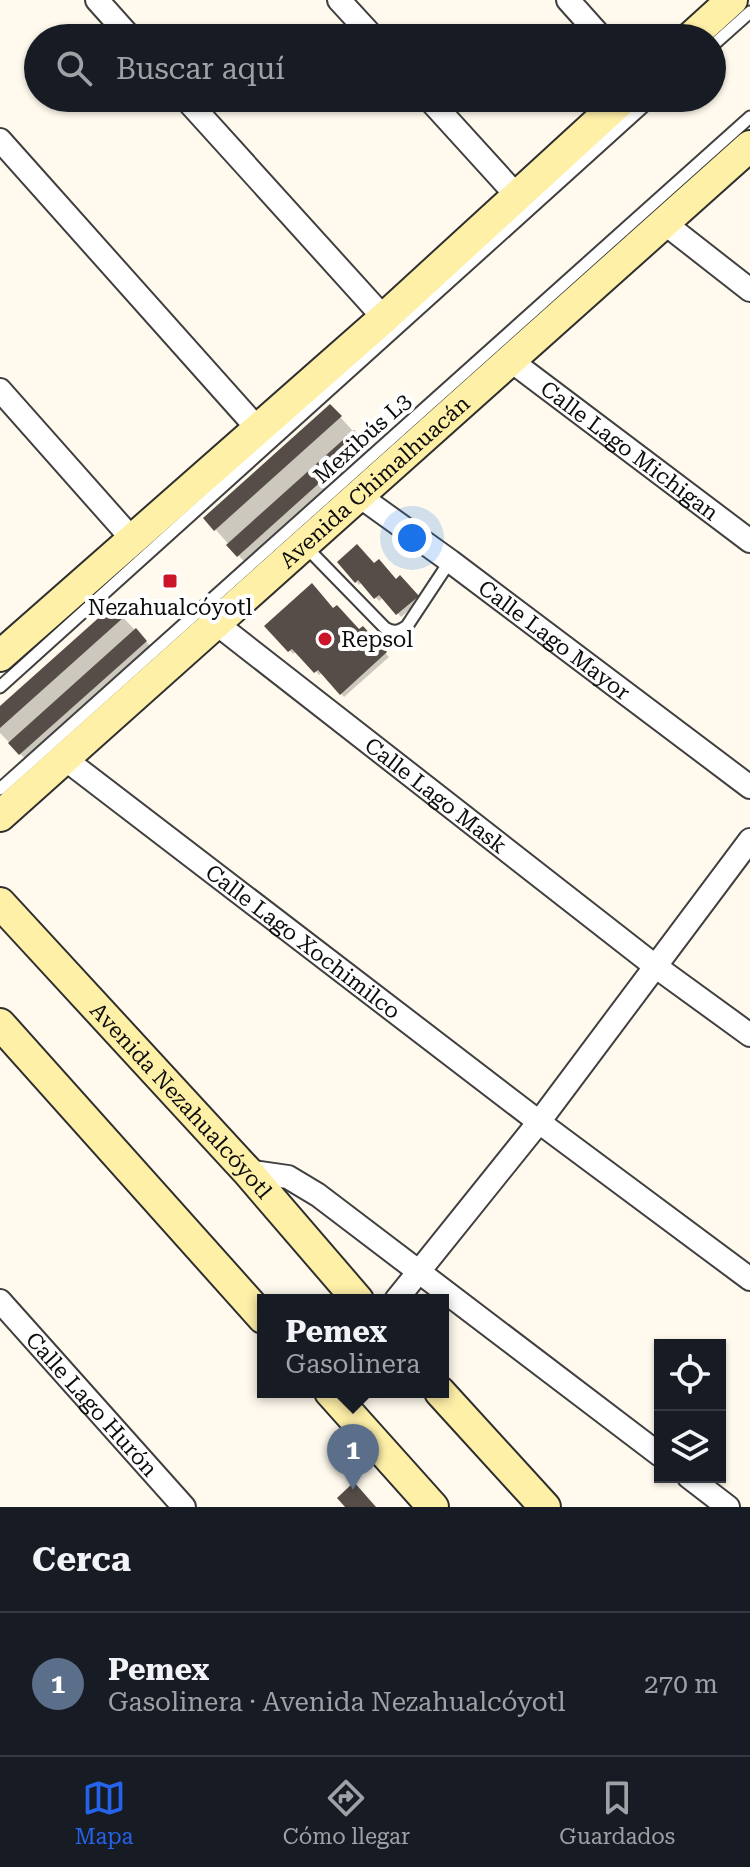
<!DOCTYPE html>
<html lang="es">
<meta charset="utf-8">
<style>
:root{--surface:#171b24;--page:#20242c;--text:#f1f3f6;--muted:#9ea1a6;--line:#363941;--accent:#2563eb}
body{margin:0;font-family:"Roboto Serif",serif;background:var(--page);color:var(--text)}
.controls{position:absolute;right:24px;bottom:24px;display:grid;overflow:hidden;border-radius:0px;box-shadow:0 2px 6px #0004}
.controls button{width:72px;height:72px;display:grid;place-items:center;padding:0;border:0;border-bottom:2px solid var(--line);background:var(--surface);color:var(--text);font:40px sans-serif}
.you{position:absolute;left:412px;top:538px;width:28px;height:28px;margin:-20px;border:6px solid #fff;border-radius:50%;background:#1a73e8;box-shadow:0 0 0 12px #1a73e833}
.badge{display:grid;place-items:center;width:52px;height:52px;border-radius:50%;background:var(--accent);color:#fff;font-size:26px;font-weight:700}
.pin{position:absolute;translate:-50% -66px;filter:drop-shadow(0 2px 4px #0008)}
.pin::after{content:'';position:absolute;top:42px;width:28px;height:24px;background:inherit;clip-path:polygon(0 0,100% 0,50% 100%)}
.popup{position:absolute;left:257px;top:1294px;width:192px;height:104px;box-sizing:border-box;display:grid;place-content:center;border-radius:0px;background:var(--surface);filter:drop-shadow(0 2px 6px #0005);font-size:26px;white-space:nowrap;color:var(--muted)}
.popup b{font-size:30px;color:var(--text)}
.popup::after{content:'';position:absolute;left:50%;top:100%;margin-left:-16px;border:16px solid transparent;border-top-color:var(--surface)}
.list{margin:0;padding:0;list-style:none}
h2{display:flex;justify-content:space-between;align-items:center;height:104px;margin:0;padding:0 32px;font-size:34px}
h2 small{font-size:26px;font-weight:400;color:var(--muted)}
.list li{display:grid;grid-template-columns:52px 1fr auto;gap:24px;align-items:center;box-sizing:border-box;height:144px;padding:0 32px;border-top:2px solid var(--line)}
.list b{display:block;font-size:30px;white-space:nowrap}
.list p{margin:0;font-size:26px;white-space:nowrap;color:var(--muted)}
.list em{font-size:26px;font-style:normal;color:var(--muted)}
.icon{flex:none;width:44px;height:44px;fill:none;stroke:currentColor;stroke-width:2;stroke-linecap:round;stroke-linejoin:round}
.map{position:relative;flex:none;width:750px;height:1507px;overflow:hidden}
.search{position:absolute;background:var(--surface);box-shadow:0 2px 6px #0004;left:24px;right:24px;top:24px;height:88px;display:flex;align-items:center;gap:20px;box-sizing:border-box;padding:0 28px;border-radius:44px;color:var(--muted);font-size:30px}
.sheet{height:248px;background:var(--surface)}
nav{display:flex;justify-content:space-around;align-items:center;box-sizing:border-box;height:112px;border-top:2px solid var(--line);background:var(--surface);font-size:22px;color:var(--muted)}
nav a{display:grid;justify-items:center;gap:4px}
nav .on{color:var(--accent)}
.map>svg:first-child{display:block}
.shadow{fill:#0003}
.building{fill:#574d48}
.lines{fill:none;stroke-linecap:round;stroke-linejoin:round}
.lane-casing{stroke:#404040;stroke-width:15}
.street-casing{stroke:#404040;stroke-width:26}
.secondary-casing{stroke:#2f2f2f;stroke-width:34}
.lane{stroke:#fff;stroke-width:11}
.street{stroke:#fff;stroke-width:22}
.secondary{stroke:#fff0a8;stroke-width:30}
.poi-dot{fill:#cb1629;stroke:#fff;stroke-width:3}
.labels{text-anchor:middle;stroke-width:8;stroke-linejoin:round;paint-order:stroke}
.street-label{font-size:22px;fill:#0d0d0d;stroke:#fff}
.poi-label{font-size:22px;fill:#0d0d0d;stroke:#fff}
</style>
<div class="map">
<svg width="750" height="1507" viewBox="0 0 750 1507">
<rect width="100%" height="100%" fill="#fffaed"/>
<g class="shadow">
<polygon points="330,406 375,455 250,568 215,529"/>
<polygon points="339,562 374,566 396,581 400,578 420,601 401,617 384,597 379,601 362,582 359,585"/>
<polygon points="113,607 157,653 32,766 0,733 0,708"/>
<polygon points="333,610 359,631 363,628 389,657 344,697 323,672 319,675 297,651 293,654 267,626"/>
</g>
<g class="building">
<polygon points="330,404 342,416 214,531 203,518"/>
<polygon points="354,430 365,442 237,557 226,545"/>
<polygon points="357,544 374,563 379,559 396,579 400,575 419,596 396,615 379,595 374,599 358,580 355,583 337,562"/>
<polygon points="312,583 333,608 337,605 359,629 363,626 387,652 340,695 318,670 314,673 292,649 288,652 264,626"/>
<polygon points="113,605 124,617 0,728 0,706"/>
<polygon points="136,628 147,641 19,755 8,743"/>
<polygon points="354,1482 376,1507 345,1507 337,1498"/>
</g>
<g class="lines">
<g class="lane-casing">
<g id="lane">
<polyline points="712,46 750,12"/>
<path d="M 305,546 L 385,628 C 394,633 399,632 407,626 L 450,561"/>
<polyline points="0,687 653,98"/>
<polyline points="0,789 750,117"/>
</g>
</g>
<g class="street-casing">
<g id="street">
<polyline points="97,0 131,38"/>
<polyline points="339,0 374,38"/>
<polyline points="568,0 602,38"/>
<polyline points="185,98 384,318"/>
<polyline points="428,98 518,197"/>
<polyline points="0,140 257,428"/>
<polyline points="663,222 750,290"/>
<path id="s1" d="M 510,360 L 750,541"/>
<polyline points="0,390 133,540"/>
<path id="s2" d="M 358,495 L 450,561 L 750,787"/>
<path id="s3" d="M 217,624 L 655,966 L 750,1035"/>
<path id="s4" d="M 65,759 L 539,1122 L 750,1279"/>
<polyline points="247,1171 288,1177 318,1195 660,1455"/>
<polyline points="396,1300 539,1122 750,840"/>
<path id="s5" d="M 0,1301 L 184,1507"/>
<polyline points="689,1477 728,1507"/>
</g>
</g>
<g class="secondary-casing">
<g id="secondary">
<polyline points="690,38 732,0"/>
<polyline points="0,656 384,318 624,98"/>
<path id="s6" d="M 0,816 L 750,146"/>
<path id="s7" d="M 0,903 L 247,1171 L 358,1300"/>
<polyline points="0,1024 263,1318"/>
<polyline points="330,1392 433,1507"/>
<polyline points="440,1392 545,1507"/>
</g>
</g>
<use href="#lane" class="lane"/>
<use href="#street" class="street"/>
<use href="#secondary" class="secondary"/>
</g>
<g class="poi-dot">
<rect x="162" y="573" width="16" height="16" rx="4"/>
<circle cx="325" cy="639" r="8"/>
</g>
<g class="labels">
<g class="street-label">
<text transform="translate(362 438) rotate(-42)" y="8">Mexibús L3</text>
<text dy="8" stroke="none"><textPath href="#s1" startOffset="150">Calle Lago Michigan</textPath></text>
<text dy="8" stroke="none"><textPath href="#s6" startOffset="502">Avenida Chimalhuacán</textPath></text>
<text dy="8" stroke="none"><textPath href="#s2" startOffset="244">Calle Lago Mayor</textPath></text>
<text dy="8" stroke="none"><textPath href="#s3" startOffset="278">Calle Lago Mask</textPath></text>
<text dy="8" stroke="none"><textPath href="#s4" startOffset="300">Calle Lago Xochimilco</textPath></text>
<text dy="8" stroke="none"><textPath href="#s7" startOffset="268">Avenida Nezahualcóyotl</textPath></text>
<text dy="8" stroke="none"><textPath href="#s5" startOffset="138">Calle Lago Hurón</textPath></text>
</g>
<g class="poi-label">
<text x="170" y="615">Nezahualcóyotl</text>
<text x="341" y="647" text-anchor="start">Repsol</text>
</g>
</g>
</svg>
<div class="controls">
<button><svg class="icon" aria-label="locate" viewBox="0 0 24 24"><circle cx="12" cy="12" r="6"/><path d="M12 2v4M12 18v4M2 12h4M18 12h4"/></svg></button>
<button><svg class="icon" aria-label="layers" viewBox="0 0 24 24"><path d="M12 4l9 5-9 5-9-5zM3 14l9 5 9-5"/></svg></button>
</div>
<div class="you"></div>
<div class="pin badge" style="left:353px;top:1490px;background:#5c6f8a">1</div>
<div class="popup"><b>Pemex</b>Gasolinera</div>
<div class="search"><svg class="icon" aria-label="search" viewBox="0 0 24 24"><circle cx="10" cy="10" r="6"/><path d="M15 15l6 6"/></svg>Buscar aquí</div>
</div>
<section class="sheet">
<h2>Cerca<small></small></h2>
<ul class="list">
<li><span class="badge" style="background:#5c6f8a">1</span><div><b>Pemex</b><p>Gasolinera · Avenida Nezahualcóyotl</p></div><em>270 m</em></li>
</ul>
</section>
<nav>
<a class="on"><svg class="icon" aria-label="map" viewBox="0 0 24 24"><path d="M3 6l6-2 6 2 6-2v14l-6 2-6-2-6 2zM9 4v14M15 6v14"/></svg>Mapa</a>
<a><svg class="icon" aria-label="directions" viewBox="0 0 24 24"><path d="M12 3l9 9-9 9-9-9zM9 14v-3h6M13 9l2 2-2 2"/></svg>Cómo llegar</a>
<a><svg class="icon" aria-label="saved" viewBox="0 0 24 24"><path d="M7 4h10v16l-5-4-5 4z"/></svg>Guardados</a>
</nav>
